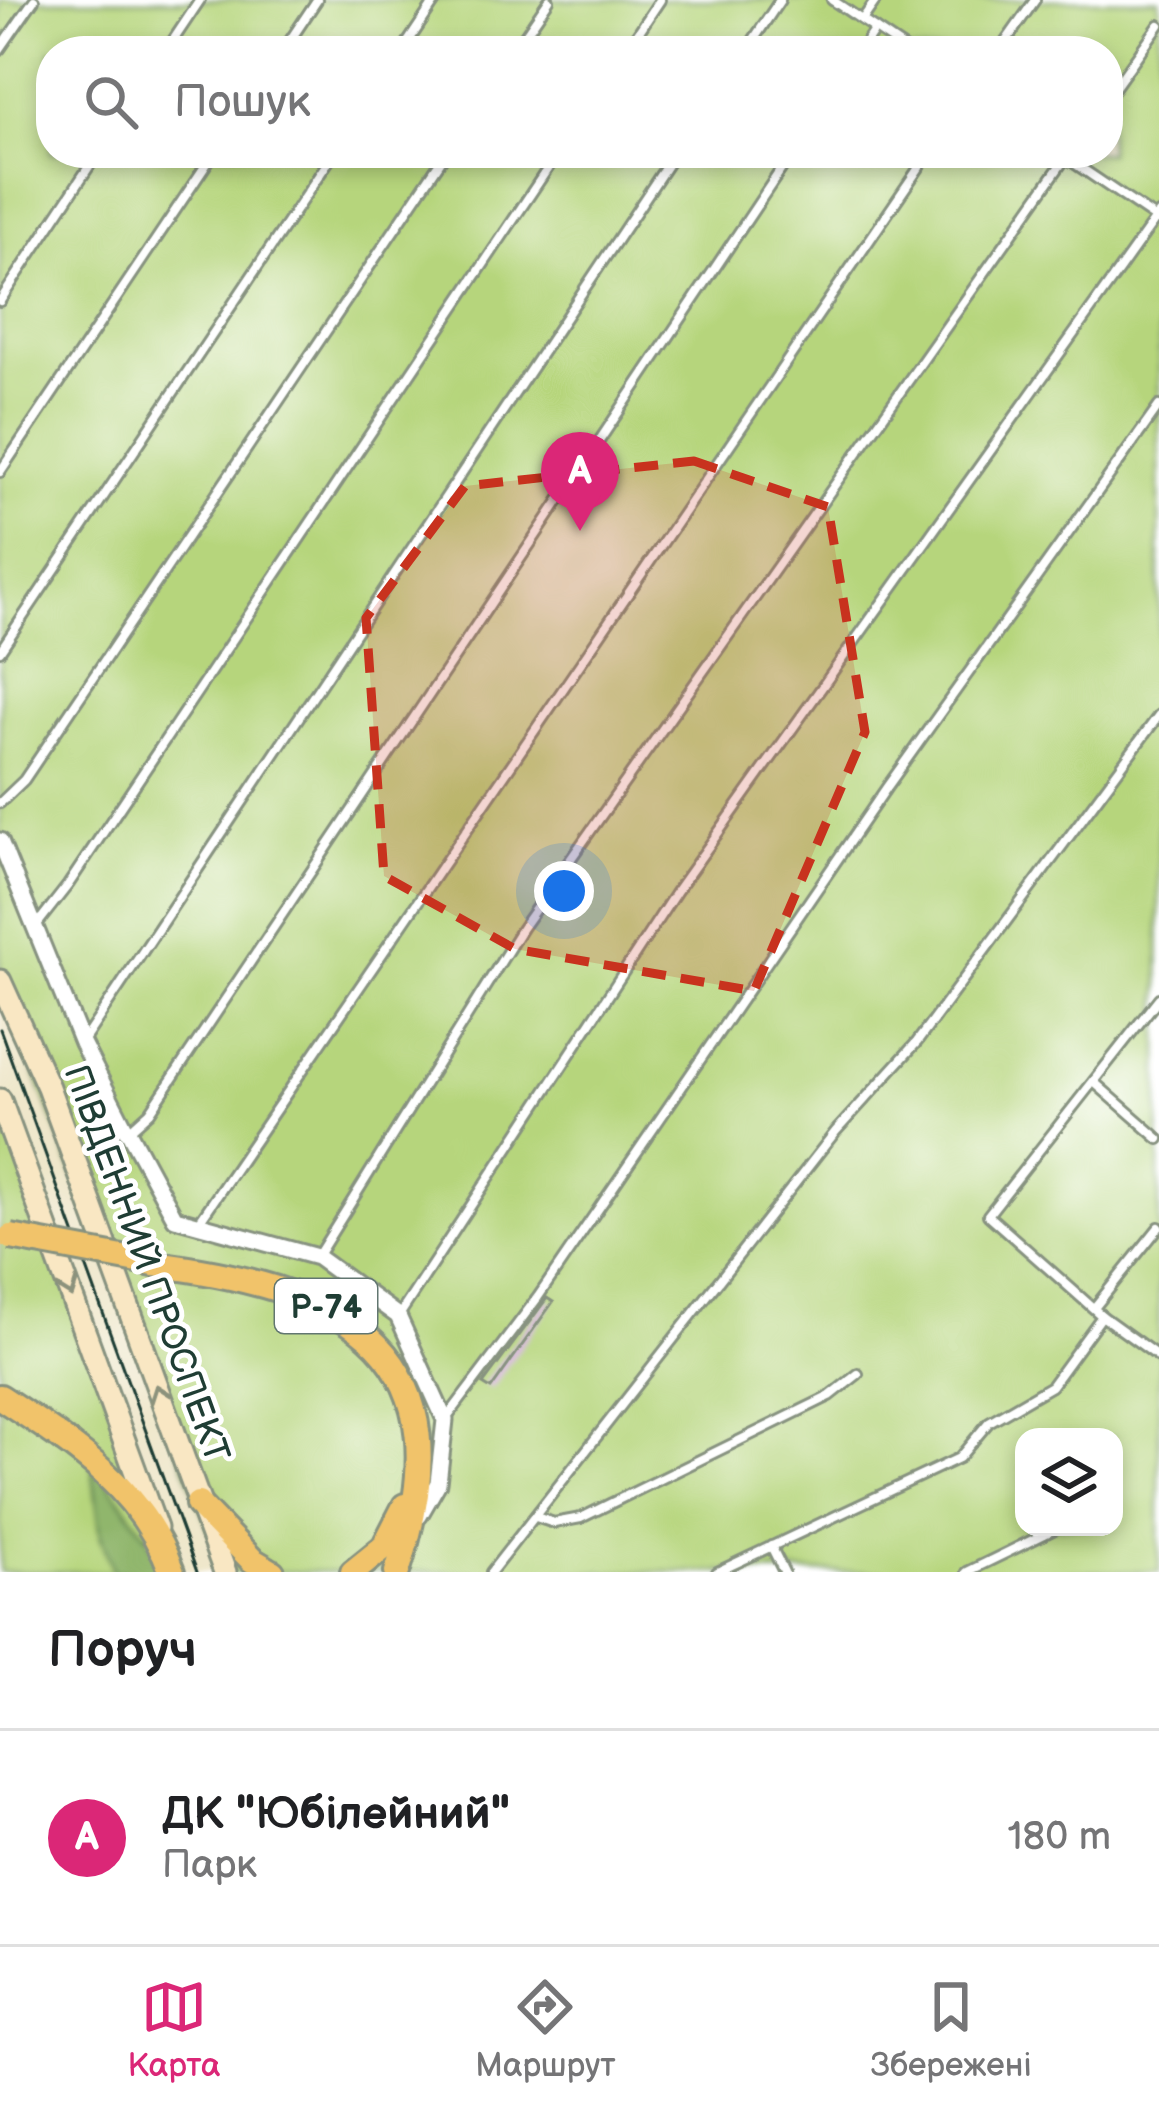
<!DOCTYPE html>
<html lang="uk">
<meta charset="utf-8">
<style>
:root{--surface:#fff;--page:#f6f6f6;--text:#202124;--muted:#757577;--line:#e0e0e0;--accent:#db2777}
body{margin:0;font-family:"Balsamiq Sans",sans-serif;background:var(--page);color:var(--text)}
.controls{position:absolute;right:36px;bottom:36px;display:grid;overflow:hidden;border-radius:24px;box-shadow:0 6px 18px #0003}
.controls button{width:108px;height:108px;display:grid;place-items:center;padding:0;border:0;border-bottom:3px solid var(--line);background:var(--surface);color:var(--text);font:60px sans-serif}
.you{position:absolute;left:564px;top:891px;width:42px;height:42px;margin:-30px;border:9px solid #fff;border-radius:50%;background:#1a73e8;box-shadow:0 0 0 18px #1a73e833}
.badge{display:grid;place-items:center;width:78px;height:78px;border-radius:50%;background:var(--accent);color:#fff;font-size:39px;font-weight:700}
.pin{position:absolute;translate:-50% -99px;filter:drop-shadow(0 3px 6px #0008)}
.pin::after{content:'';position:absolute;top:63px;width:42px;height:36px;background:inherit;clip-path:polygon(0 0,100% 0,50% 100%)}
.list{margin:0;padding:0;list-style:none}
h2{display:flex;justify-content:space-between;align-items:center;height:156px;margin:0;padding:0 48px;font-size:51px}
h2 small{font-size:39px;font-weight:400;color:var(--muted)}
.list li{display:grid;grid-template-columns:78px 1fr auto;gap:36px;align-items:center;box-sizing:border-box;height:216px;padding:0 48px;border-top:3px solid var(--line)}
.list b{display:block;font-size:45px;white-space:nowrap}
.list p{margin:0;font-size:39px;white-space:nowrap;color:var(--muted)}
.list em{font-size:39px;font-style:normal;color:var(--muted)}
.icon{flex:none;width:66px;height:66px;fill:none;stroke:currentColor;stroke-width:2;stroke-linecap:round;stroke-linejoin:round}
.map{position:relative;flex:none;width:1159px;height:1572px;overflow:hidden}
.search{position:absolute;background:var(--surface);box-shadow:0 6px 18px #0003;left:36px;right:36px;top:36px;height:132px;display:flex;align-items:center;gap:30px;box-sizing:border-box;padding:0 42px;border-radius:48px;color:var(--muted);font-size:45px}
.sheet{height:372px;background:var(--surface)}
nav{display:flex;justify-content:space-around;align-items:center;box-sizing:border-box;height:168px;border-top:3px solid var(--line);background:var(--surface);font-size:33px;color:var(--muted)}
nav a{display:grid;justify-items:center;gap:6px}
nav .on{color:var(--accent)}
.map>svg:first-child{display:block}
.green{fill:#b6d57c;stroke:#6a8958;stroke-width:3;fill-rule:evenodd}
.forest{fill:#90b66c;stroke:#587a50;stroke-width:3}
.building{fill:#d4b3d6}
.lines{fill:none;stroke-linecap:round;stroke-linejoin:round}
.lane-casing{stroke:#879280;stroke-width:14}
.street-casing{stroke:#879280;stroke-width:21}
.secondary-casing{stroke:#879280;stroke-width:27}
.primary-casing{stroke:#879280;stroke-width:30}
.lane{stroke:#fff;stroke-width:8}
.street{stroke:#fff;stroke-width:15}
.secondary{stroke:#f9e7c3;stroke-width:21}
.primary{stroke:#f1c36a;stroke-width:24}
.tram{stroke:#1f3d34;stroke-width:3}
.primary-bridge-casing{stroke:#879280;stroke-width:30;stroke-linecap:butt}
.primary-bridge{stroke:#f1c36a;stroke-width:24}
.oneway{stroke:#8c927c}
.marked{fill:#c8321e;fill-opacity:0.2;stroke:#c8321e;stroke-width:9;stroke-dasharray:24 15;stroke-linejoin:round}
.labels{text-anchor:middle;stroke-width:10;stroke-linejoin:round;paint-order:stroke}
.shield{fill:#fff;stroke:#627771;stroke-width:3}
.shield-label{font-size:33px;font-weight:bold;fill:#1f3d34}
.street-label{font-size:36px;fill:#1f3d34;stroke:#fff}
</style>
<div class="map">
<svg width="1159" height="1572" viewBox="0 0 1159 1572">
<rect width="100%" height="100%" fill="#fff"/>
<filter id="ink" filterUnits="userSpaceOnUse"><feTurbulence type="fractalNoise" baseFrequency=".00833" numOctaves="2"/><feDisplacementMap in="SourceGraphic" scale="24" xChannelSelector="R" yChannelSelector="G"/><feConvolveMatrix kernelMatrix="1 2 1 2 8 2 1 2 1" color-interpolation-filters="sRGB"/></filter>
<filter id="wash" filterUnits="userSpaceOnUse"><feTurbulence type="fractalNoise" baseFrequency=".004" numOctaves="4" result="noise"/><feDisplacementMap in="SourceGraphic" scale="48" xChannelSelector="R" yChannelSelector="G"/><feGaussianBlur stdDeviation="2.7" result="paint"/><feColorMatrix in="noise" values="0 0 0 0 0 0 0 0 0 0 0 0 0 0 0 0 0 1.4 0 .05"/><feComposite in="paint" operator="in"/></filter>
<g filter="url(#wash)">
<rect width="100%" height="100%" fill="#efe7cb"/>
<g class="green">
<path d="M 0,0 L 1159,0 L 1159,1572 L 225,1572 L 0,981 ZM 51,51 L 1108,51 L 1108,153 L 51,153 ZM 1024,1437 L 1114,1437 L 1114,1527 L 1024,1527 Z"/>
<polygon points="0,1101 158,1534 101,1537 114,1572 0,1572"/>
</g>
<polygon class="forest" points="91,1459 172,1572 114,1572 101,1537"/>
<g id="blocks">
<polygon class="building" points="547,1298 553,1302 491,1389 483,1384"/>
</g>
</g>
<g filter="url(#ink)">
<use href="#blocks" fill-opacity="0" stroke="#879280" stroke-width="3"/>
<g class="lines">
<g class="lane-casing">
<g id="lane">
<polyline points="832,0 908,51"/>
<polyline points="862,20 876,0"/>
<polyline points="0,49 34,0"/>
<polyline points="166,51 200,0"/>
<polyline points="283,51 317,0"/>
<polyline points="402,51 436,0"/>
<polyline points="514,51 549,0"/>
<polyline points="626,51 660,0"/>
<polyline points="746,51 780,0"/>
<polyline points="860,51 875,29"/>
<polyline points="999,51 1035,0"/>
<polyline points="1108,97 1159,25"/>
<polyline points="1059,153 1158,220"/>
<polyline points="0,301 98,153"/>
<polyline points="0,472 214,153"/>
<polyline points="0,651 334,153"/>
<polyline points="0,803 24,780 446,153"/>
<polyline points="35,927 68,885 558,153"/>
<polyline points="1159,998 988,1215 1102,1316 1159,1357"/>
<polyline points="84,1040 675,153"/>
<polyline points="1095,1083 1159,1139"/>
<polyline points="130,1130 150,1112 792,153"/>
<polyline points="199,1222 929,153"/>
<polyline points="317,1257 522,928 1069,153"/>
<polyline points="1094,1308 1159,1227"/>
<polyline points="400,1314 676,892 1159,214"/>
<polyline points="446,1419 538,1297 887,787 1159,406"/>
<polyline points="536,1517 554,1523 581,1518 830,1396 858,1374"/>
<polyline points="771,1546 784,1572"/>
<polyline points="491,1572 836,1131 917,1042 1159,715"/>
<polyline points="717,1572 959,1458 989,1422 1051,1386 1102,1316"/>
<polyline points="967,1572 1059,1527"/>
</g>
</g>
<g class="street-casing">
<g id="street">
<polyline points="0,841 82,1043 126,1130"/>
<polyline points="128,1131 175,1218 317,1257 398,1316 445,1420 438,1483 419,1516"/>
</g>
</g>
<g class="secondary-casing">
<g id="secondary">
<polyline points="0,981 48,1087 225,1572"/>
<polyline points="0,1100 156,1528"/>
</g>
</g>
<g class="primary-casing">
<g id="primary">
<path d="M 154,1264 C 351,1289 470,1353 397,1572"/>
<path d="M 0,1397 C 73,1445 141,1487 172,1572"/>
<polyline points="198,1504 252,1560 272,1572"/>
<polyline points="353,1572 384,1547 405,1506"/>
</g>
</g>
<use href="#lane" class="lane"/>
<use href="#street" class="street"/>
<use href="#secondary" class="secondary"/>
<use href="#primary" class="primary"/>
<polyline class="tram" points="0,1029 197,1572"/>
<g class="primary-bridge-casing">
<polyline id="primary-bridge" points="11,1237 154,1264"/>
</g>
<use href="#primary-bridge" class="primary-bridge"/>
</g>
<defs><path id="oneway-chevron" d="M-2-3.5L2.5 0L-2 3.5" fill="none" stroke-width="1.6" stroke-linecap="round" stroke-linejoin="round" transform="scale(3)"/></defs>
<g class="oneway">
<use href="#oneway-chevron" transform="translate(69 1289) rotate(70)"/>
<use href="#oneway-chevron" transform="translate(159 1393) rotate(-110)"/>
</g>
</g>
<path class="marked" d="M 694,461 L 828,507 L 865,732 L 754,991 L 515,949 L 384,876 L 366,618 L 465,486 Z"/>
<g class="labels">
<rect class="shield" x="275" y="1279" width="102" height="54" rx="9"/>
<g class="shield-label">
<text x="326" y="1318">Р-74</text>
</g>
<g class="street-label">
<text transform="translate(148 1263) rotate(70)" y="13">ПІВДЕННИЙ ПРОСПЕКТ</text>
</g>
</g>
</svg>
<div class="controls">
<button><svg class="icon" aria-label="layers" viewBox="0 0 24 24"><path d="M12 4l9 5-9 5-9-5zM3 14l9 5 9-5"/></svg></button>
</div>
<div class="you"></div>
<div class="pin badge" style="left:580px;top:531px">A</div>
<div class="search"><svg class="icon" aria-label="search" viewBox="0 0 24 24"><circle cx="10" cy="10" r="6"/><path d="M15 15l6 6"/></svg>Пошук</div>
</div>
<section class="sheet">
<h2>Поруч<small></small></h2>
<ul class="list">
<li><span class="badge">A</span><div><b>ДК &quot;Юбілейний&quot;</b><p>Парк</p></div><em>180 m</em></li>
</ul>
</section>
<nav>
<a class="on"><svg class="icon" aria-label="map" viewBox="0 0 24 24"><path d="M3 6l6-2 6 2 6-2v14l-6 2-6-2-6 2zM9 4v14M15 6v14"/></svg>Карта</a>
<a><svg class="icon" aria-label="directions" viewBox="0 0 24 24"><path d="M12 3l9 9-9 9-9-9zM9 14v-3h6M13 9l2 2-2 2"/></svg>Маршрут</a>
<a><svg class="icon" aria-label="saved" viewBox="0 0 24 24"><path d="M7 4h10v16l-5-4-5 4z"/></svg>Збережені</a>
</nav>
